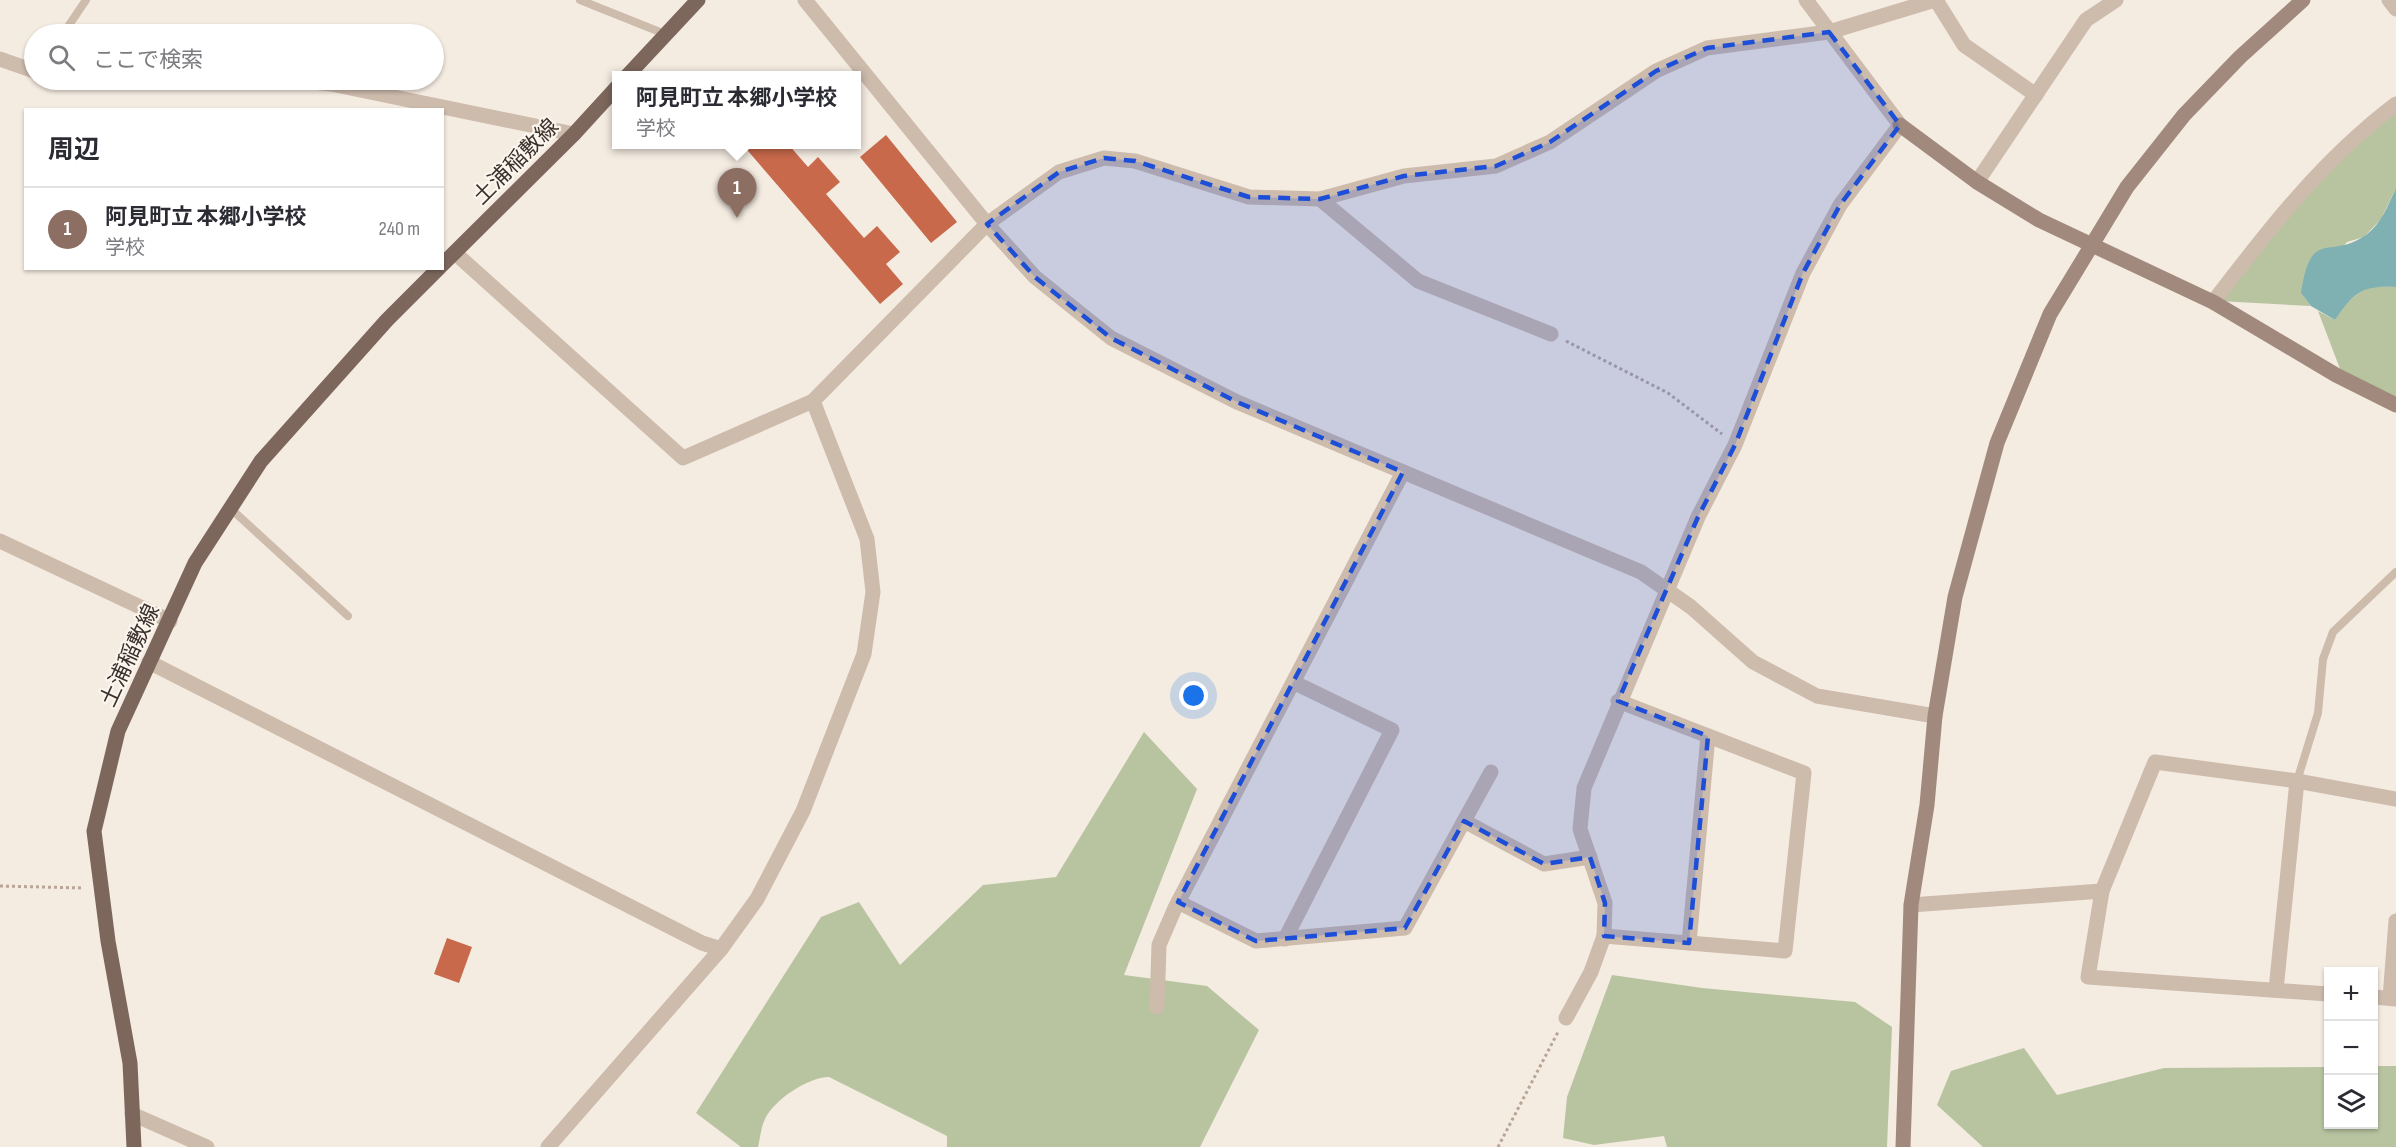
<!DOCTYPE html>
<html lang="ja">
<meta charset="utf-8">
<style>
:root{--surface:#fff;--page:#f2f2f3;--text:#2b2b33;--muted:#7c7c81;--line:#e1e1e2;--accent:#1f5a5e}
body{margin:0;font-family:"Sofia Sans Condensed","Noto Sans JP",sans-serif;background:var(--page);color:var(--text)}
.controls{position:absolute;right:18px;bottom:18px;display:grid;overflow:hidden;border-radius:0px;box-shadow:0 2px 4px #0004}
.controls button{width:54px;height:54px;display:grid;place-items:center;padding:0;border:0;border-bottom:2px solid var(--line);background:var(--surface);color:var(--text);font:30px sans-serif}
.you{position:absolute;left:1194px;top:696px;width:21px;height:21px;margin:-15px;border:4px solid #fff;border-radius:50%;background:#1a73e8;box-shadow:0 0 0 9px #1a73e833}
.badge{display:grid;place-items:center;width:39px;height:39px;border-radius:50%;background:var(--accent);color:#fff;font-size:20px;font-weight:700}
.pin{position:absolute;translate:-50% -50px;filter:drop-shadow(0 2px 3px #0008)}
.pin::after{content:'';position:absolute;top:32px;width:21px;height:18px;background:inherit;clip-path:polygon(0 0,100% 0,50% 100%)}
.popup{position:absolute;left:612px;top:71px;width:249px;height:78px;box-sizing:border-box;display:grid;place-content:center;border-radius:0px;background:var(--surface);filter:drop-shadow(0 2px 4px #0005);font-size:20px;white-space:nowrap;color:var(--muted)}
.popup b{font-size:22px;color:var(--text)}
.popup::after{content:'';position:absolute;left:50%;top:100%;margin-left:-12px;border:12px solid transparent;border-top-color:var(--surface)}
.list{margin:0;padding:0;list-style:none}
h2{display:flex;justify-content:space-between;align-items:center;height:78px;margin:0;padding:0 24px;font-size:26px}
h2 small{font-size:20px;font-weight:400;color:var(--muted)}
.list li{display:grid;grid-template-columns:39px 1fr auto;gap:18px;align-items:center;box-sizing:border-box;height:84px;padding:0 24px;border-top:2px solid var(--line)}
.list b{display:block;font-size:22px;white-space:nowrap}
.list p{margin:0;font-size:20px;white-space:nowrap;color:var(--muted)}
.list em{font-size:20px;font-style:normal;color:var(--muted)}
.icon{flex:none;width:33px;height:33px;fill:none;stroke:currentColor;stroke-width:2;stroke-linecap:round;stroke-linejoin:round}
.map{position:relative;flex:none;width:2396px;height:1147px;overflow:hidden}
.search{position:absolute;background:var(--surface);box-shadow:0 2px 4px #0004;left:24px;top:24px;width:420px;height:66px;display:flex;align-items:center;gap:15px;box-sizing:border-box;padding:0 21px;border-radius:33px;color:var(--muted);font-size:22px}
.panel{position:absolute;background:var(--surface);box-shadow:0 2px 4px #0004;left:24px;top:108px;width:420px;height:162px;border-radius:0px}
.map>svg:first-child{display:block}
.green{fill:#b8c4a0}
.water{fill:#7fb0b2}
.building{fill:#c8694b}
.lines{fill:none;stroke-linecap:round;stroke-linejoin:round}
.path{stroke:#b9a596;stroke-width:3;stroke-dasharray:3 3;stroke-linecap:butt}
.lane{stroke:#cdbbac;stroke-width:8}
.street{stroke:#cdbbac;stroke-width:15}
.secondary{stroke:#a18a7d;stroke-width:15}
.primary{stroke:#7d675c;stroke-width:15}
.marked{fill:#1d4ed8;fill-opacity:0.2;stroke:#1d4ed8;stroke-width:4.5;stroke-dasharray:12 8;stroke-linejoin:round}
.labels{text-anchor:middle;stroke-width:4.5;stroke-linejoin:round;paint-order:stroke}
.street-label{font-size:22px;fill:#3b302b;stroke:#fbf5ee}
</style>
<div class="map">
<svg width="2396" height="1147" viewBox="0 0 2396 1147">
<rect width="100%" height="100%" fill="#f4ebe1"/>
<g class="green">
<path d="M 2396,112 L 2396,188 L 2381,219 L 2364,237 L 2347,242 L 2301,293 L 2311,306 L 2219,301 C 2273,234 2327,164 2396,112 Z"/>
<path d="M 2373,286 L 2396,287 L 2396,399 L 2342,374 L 2318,311 L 2335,320 C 2346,304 2354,293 2373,286 Z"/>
<path d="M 1144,732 L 1197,789 L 1124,975 L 1207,986 L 1259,1030 L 1200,1147 L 947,1147 L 947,1136 L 829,1077 C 808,1077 774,1100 765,1119 C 761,1127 760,1139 758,1147 L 741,1147 L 696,1113 L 821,917 L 859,902 L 900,965 L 983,885 L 1056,877 Z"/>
<polygon points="1612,975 1702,988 1855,1002 1892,1027 1887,1147 1667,1147 1664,1136 1594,1145 1563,1138 1567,1097"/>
<polygon points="2024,1048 2057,1095 2164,1068 2328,1067 2328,1124 2374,1124 2374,1066 2396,1066 2396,1147 1983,1147 1937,1105 1951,1071"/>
</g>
<path class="water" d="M 2396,188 L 2396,287 C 2361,285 2354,293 2335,320 L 2311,306 L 2301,293 C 2311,226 2329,261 2366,235 C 2382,223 2388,205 2396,188 Z"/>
<g class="building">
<polygon points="886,135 957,222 931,243 860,157"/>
<polygon points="742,144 788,144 808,167 818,157 840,182 826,194 864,238 877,226 900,252 886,264 903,284 880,304"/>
<polygon points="447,938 472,947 459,983 434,974"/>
</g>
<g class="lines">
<g class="path">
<polyline points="1566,341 1668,393 1722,434"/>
<polyline points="0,886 84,888"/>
<polyline points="1498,1147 1558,1032"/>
</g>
<g class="lane">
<polyline points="580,0 665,34"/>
<polyline points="63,34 86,0"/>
<polyline points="230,508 348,616"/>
<polyline points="2297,781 2318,713 2323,659 2333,632 2396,572"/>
</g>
<g class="street">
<polyline points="805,0 987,224 1035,277 1111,338 1237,402 1641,572 1691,607 1753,662 1817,696 1935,716"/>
<polyline points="1936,0 1964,45 2036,95"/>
<polyline points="2389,0 2396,9"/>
<polyline points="0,59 34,71"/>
<polyline points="59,80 68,80"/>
<polyline points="295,80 331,84 574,134"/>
<polyline points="1977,182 2086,20 2116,0"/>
<polyline points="1320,199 1418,281 1551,334"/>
<polyline points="455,253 683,458 813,401 987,224 1059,172 1104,158 1135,161 1249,197 1320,199 1404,176 1496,166 1550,142 1656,71 1707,48 1829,32 1935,0"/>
<path d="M 2213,302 C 2269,229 2322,160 2396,104"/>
<polyline points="0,541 170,621"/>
<polyline points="149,662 702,943 721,949"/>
<polyline points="1464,821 1544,864 1590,857"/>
<polyline points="1178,902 1256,941 1405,928 1491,772"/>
<polyline points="1911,905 2102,891"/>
<polyline points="1604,936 1785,951 1804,773 1618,701"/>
<polyline points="1285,939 1392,730 1295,683"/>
<polyline points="1689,943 1708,736"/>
<polyline points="2276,990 2297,781"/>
<polyline points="2328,994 2088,977 2102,891 2155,762 2297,781 2396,799"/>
<polyline points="2374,997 2396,999"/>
<polyline points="2390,998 2396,921"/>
<polyline points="1157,1007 1159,945 1175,908 1403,472"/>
<polyline points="1566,1018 1591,972 1604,936 1605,903 1580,829 1584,788 1698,517 1735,445 1803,273 1840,205 1900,125 1806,0"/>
<polyline points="132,1114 207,1147"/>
<polyline points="548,1147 721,949 757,899 803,811 864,654 873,592 867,539 813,401"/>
</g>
<g class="secondary">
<polyline points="1900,125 1977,182 2039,220 2213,302 2336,375 2396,405"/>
<polyline points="1903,1147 1911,905 1927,805 1935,716 1955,597 1997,443 2050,314 2127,187 2184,115 2240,57 2303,0"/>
</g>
<g class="primary">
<polyline points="627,76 698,0"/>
<polyline points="442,265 574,134 617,87"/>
<polyline points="134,1147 130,1063 108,941 94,831 118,731 195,563 261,461 387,320 439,268"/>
</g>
</g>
<path class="marked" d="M 1829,32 L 1900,125 L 1840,205 L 1803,273 L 1735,445 L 1698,517 L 1618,701 L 1708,736 L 1689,943 L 1604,936 L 1605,903 L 1590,857 L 1544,864 L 1464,821 L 1405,928 L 1256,941 L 1178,902 L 1403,472 L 1237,402 L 1111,338 L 1035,277 L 987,224 L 1059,172 L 1104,158 L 1135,161 L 1249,197 L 1320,199 L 1404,176 L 1496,166 L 1550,142 L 1656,71 L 1707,48 Z"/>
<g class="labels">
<g class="street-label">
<text transform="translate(515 161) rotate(-45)" y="8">土浦稲敷線</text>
<text transform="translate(129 655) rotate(-65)" y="8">土浦稲敷線</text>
</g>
</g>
</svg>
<div class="controls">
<button>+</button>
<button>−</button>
<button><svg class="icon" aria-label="layers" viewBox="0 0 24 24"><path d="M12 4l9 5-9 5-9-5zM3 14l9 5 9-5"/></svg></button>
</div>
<div class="you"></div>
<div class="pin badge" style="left:737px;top:218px;background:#8d6e63">1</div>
<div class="popup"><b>阿見町立 本郷小学校</b>学校</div>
<div class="search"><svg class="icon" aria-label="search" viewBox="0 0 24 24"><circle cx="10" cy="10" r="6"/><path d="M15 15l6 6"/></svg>ここで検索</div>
<section class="panel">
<h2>周辺<small></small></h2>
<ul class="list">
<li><span class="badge" style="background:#8d6e63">1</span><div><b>阿見町立 本郷小学校</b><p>学校</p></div><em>240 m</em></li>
</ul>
</section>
</div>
